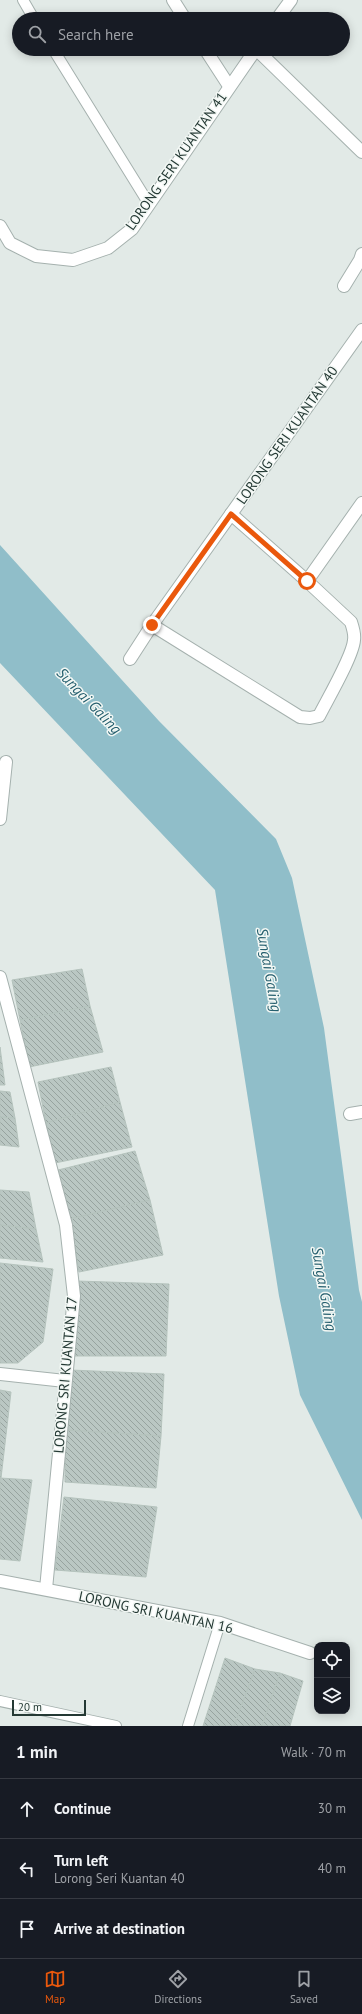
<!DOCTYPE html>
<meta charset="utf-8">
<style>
:root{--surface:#171b24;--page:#20242c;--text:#f1f3f6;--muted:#9ea1a6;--line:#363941;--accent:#ea580c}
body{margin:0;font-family:"PT Sans",sans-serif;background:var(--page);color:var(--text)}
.controls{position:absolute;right:12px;bottom:12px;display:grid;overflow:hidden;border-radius:8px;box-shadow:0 2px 10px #0003}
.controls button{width:36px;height:36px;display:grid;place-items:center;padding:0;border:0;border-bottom:1px solid var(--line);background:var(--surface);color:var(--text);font:20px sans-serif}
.scale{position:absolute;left:12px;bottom:10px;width:74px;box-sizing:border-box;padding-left:4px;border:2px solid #243934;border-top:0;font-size:11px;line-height:14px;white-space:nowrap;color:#243934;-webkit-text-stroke:3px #f2f7f4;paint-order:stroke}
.stop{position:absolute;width:12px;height:12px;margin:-9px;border:3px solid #ea580c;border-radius:50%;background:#fff}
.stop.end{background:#ea580c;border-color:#fff;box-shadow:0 1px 4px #0008}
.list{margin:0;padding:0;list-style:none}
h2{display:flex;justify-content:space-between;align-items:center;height:52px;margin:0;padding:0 16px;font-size:17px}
h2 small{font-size:13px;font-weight:400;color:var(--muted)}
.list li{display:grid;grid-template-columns:26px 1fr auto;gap:12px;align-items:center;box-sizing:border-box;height:60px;padding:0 16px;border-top:1px solid var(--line)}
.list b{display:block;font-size:15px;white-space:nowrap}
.list p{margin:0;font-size:13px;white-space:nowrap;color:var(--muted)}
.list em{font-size:13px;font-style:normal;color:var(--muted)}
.icon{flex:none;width:22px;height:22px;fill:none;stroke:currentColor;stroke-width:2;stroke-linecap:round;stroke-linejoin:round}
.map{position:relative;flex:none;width:362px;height:1726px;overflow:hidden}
.search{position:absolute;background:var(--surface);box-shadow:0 2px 10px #0003;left:12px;right:12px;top:12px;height:44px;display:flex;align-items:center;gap:10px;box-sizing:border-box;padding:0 14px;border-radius:22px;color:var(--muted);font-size:15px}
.sheet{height:232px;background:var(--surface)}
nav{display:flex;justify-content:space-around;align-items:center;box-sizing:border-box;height:56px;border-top:1px solid var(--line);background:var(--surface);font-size:11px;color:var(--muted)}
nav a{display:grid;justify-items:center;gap:2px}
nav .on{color:var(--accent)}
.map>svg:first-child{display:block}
.water{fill:#90bec9}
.building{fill:url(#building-back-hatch);stroke:#b5c3bd}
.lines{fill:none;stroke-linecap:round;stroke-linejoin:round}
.service-casing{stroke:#a5b1ae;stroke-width:12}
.minor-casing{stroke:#a5b1ae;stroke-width:14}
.service{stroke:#fff;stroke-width:10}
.minor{stroke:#fff;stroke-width:12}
.route{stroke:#ea580c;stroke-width:5}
.labels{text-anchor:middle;stroke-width:3;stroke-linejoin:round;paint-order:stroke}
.street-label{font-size:14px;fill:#243934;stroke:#f2f7f4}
.water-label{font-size:15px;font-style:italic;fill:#255f6e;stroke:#f2f7f4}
</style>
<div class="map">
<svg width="362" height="1726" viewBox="0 0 362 1726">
<defs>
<pattern id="building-back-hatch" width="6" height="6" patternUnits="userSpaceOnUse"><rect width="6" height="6" fill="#bac7c3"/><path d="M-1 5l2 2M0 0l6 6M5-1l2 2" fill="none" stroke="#97a39f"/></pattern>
</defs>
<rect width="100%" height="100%" fill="#e2eae7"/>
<polygon class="water" points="0,545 159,721 276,839 292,878 324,1028 359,1290 362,1302 362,1520 300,1395 279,1296 215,890 0,663"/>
<g class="building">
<polygon points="82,969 90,1006 20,1020 12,980"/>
<polygon points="90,1006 103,1052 29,1067 20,1020"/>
<polygon points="0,1047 5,1085 0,1085"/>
<polygon points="111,1067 120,1102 46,1123 38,1082"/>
<polygon points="0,1091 10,1092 15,1118 0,1117"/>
<polygon points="120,1102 132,1147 55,1163 46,1123"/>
<polygon points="0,1117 15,1118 19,1147 0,1145"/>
<polygon points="135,1151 150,1200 70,1219 58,1170"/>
<polygon points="0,1190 29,1192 36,1229 0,1225"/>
<polygon points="150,1200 163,1255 79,1272 70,1219"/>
<polygon points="0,1225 36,1229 43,1262 0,1258"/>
<polygon points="0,1263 53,1269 43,1342 18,1363 0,1363"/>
<polygon points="77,1281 169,1284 166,1356 72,1356"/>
<polygon points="71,1370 164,1374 161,1436 65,1430"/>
<polygon points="0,1390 11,1392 1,1478 0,1478"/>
<polygon points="65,1430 161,1436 156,1488 65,1482"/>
<polygon points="0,1478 32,1480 20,1561 0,1559"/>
<polygon points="64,1497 157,1507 146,1577 55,1570"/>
<polygon points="225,1658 255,1669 234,1726 203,1726"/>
<polygon points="255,1669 280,1673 262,1726 234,1726"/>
<polygon points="280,1673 303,1681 290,1726 262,1726"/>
</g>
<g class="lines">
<g class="service-casing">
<g id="service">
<polyline points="23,0 34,19"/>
<polyline points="53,49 149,204"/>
<polyline points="0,1701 116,1726"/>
<polyline points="188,1726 220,1623"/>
</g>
</g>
<g class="minor-casing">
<g id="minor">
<polyline points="173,0 185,19"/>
<polyline points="277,19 291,0"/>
<polyline points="205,49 229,86"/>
<polyline points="256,49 362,152"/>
<polyline points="0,226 10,243 36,256 73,260 108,248 132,229 256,49"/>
<polyline points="344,286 360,260 362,254"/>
<polyline points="231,514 307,581 362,503"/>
<path d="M 152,625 L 300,717 L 310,718 L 319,716 C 327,700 353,656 354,640 C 355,634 353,628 351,622 L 307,581"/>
<polyline points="130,659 152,625 362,330"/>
<polyline points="0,819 6,762"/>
<polyline points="0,977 66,1225 74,1296 46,1589"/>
<polyline points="350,1114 362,1112"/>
<polyline points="0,1374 65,1381"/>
<polyline points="0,1581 220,1623 310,1653"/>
</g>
</g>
<use href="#service" class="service"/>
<use href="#minor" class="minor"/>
</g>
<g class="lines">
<polyline class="route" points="152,625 231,514 307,581"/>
</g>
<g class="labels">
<g class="street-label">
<text transform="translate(176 161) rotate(-55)" y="5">LORONG SERI KUANTAN 41</text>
<text transform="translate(287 435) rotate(-55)" y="5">LORONG SERI KUANTAN 40</text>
<text transform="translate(65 1375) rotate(-85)" y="5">LORONG SRI KUANTAN 17</text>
<text transform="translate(156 1612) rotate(12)" y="5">LORONG SRI KUANTAN 16</text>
</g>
<g class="water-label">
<text transform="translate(89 701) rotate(46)" y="5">Sungai Galing</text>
<text transform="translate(269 970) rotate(80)" y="5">Sungai Galing</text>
<text transform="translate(324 1289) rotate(80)" y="5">Sungai Galing</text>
</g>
</g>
</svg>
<div class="controls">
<button><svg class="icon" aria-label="locate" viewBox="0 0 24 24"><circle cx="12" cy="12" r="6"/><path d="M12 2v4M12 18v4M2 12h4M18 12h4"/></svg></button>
<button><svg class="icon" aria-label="layers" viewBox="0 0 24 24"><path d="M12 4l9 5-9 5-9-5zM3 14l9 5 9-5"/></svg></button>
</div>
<div class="scale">20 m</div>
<div class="stop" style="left:307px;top:581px"></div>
<div class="stop end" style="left:152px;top:625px"></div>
<div class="search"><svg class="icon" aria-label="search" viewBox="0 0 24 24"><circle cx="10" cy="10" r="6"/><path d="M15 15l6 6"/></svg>Search here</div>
</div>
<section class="sheet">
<h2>1 min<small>Walk · 70 m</small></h2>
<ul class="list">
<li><svg class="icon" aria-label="ahead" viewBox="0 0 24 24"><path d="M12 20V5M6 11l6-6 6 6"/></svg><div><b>Continue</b></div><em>30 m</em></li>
<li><svg class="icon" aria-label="left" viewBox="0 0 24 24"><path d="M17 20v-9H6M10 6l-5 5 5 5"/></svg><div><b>Turn left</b><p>Lorong Seri Kuantan 40</p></div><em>40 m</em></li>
<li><svg class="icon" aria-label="arrive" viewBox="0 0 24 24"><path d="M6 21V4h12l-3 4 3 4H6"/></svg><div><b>Arrive at destination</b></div></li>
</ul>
</section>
<nav>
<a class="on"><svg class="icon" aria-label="map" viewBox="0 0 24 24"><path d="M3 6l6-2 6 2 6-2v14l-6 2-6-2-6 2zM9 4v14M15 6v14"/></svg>Map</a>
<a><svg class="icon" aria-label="directions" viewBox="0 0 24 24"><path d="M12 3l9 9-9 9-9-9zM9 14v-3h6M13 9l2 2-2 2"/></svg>Directions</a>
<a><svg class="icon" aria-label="saved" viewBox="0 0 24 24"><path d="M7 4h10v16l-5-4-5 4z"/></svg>Saved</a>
</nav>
